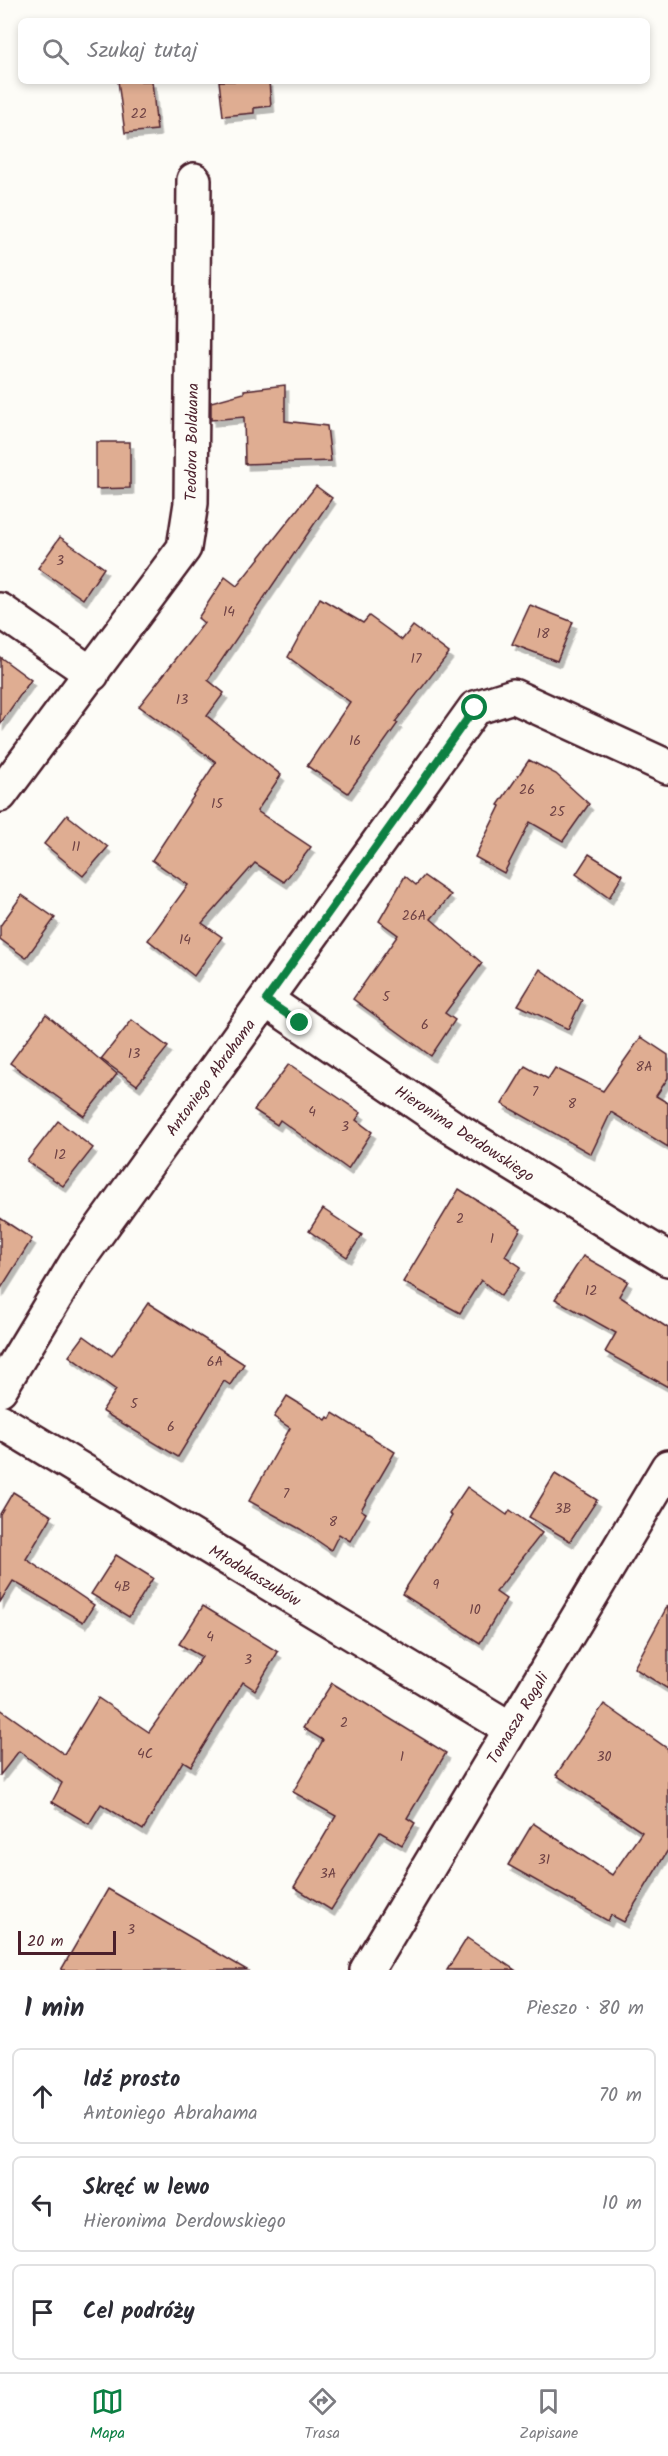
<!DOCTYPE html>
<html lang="pl">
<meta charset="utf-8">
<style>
:root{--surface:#fff;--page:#f2f2f3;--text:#2b2b33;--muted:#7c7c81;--line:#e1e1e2;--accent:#0b8043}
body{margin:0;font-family:Kalam,sans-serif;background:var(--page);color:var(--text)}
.scale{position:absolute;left:18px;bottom:15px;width:98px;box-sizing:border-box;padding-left:6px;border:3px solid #4a1f2b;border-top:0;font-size:16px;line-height:21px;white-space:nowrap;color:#4a1f2b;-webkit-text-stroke:4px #fdfcf7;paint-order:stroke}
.stop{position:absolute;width:18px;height:18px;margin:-14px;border:4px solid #0b8043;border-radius:50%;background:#fff}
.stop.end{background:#0b8043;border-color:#fff;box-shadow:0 2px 6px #0008}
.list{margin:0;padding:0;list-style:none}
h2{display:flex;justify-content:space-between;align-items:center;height:78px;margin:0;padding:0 24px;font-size:26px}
h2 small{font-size:20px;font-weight:400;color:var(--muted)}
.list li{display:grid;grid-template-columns:39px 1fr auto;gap:18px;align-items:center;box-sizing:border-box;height:96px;margin:0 12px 12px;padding:0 12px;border:2px solid var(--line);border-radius:9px}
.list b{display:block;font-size:22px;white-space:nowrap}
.list p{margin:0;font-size:20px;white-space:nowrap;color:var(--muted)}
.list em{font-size:20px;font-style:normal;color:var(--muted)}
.icon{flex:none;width:33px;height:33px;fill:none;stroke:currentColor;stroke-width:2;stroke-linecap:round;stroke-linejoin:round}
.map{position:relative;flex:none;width:668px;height:1970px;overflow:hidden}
.search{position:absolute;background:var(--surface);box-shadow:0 3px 9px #0003;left:18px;right:18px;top:18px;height:66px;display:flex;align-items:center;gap:15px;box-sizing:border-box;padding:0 21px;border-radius:9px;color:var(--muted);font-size:22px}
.sheet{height:402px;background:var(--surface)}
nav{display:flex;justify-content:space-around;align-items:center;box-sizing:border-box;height:84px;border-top:2px solid var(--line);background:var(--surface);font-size:16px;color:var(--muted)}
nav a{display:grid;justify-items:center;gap:3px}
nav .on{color:var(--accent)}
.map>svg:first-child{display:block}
.building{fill:#dfad92;stroke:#4a1f2b;stroke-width:1.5;filter:url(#shadow)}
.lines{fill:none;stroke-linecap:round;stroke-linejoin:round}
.minor-casing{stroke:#4a1f2b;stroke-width:38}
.minor{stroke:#fdfcf7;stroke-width:33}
.route{stroke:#0b8043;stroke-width:8}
.labels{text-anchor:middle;stroke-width:4.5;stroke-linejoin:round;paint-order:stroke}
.number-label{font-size:14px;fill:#6f4245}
.street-label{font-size:16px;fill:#4a1f2b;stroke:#fdfcf7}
</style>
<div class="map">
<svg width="668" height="1970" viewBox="0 0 668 1970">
<defs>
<filter id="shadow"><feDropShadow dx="3.5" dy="6" stdDeviation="0" flood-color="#0004"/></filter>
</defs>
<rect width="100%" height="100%" fill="#fdfcf7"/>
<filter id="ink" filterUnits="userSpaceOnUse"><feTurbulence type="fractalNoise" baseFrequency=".0167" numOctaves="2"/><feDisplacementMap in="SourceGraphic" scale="12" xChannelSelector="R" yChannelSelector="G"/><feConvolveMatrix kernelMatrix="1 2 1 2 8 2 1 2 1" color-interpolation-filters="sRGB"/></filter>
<g filter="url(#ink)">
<g class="building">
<polygon points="118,81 152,81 157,130 125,133"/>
<polygon points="219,81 269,81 271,106 254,108 254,113 223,116"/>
<polygon points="285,385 285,421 327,426 331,461 245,464 244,417 211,420 211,402 244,393 244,390"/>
<polygon points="96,442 130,442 130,488 96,489"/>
<polygon points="316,486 332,498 208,680 224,693 207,716 281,775 257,811 311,847 284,882 255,863 202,923 222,937 194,976 148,940 188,885 152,860 216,762 139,706 204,623 198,618 225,577 237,586"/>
<polygon points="60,537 104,568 83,599 38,568"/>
<polygon points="320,598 363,623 369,616 402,640 413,626 449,653 395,722 398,723 348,793 307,766 350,702 288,657"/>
<polygon points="530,605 573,622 557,661 512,644"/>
<polygon points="0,657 31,680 0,724"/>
<polygon points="529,760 556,774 589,804 563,841 530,822 504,873 475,857 500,806 498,805"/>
<polygon points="67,815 108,847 83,876 44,844"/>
<polygon points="589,854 623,875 609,898 576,874"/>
<polygon points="405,876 416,885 424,876 451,895 431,919 482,963 445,1013 455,1020 431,1056 353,999 398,935 379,921"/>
<polygon points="22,895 55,918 26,958 0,939 0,926"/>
<polygon points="540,969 582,1000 568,1029 518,1005"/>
<polygon points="46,1014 117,1074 84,1116 10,1063"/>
<polygon points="132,1020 168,1047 137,1085 101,1059"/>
<polygon points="641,1037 668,1055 668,1078 656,1096 668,1103 668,1147 611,1112 591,1154 502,1104 525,1066 548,1079 555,1068 603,1091"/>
<polygon points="289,1064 361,1113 356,1120 372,1132 348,1169 280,1120 277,1125 254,1110"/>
<polygon points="58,1121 93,1148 63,1186 27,1161"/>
<polygon points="459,1189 521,1228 505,1256 521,1267 501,1296 481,1280 460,1313 403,1282"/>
<polygon points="323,1209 362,1235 347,1257 309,1231"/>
<polygon points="0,1218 32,1239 0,1290"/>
<polygon points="583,1256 628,1281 619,1296 668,1328 668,1387 605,1352 616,1333 555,1299"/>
<polygon points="148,1303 244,1364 230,1385 224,1381 178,1457 102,1411 116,1390 69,1356 84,1336 112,1356"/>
<polygon points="287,1396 326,1420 328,1417 330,1419 333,1413 395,1452 361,1510 366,1513 350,1541 339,1534 331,1550 300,1529 249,1501 290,1428 274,1417"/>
<polygon points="555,1474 597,1500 570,1541 529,1517"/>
<polygon points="467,1487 507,1515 510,1510 542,1533 496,1592 506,1599 480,1643 402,1594 452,1516 449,1514"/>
<polygon points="13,1492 52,1516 26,1559 94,1605 83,1622 13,1581 0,1602 0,1514"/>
<polygon points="116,1555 153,1578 129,1617 91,1594"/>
<polygon points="668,1605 668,1689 634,1668"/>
<polygon points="203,1606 278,1652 255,1690 243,1682 191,1766 183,1761 143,1830 101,1804 89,1824 52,1802 62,1783 19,1751 0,1775 0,1709 64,1754 98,1698 149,1732 202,1657 179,1644"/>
<polygon points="332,1683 446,1753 407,1818 415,1823 402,1845 380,1832 331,1910 294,1887 336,1816 293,1792 323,1740 303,1728"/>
<polygon points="604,1704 668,1749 668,1850 624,1922 611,1915 608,1921 508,1865 533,1823 612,1875 642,1832 556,1775"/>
<polygon points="108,1889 247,1970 61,1970"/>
<polygon points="467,1938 515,1970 447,1970"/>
</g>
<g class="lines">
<g class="minor-casing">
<g id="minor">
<polyline points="0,610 92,674"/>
<polyline points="0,795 184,548 191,503 194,180"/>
<polyline points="266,1000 452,1127 668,1259"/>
<polyline points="0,1389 76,1263 475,708 513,696 668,767"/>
<polyline points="0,1421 511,1729"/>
<polyline points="367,1970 668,1467"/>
</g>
</g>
<use href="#minor" class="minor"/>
</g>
</g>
<g class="lines" filter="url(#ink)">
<polyline class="route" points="300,1023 266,1000 475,708"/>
</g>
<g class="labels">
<g class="number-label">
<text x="139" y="118">22</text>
<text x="60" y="565">3</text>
<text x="229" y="616">14</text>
<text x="543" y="638">18</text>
<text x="416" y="663">17</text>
<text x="182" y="704">13</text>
<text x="355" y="745">16</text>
<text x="527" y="794">26</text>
<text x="217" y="808">15</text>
<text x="557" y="816">25</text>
<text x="76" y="851">11</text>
<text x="414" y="920">26A</text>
<text x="185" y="944">14</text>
<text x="386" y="1001">5</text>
<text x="425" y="1029">6</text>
<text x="134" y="1058">13</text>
<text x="644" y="1071">8A</text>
<text x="535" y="1096">7</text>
<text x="572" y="1108">8</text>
<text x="312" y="1116">4</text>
<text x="345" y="1131">3</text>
<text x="60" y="1159">12</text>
<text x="460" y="1223">2</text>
<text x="492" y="1243">1</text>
<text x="591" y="1295">12</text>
<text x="215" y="1366">6A</text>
<text x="134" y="1408">5</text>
<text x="171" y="1431">6</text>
<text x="286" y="1498">7</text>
<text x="563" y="1513">3B</text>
<text x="333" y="1526">8</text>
<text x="436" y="1589">9</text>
<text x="122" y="1591">4B</text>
<text x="475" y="1614">10</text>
<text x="210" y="1641">4</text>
<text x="248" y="1664">3</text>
<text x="344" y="1727">2</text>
<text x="145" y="1758">4C</text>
<text x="402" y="1761">1</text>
<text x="604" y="1761">30</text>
<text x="544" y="1864">31</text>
<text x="328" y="1878">3A</text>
<text x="131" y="1934">3</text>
</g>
<g class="street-label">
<text transform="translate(191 442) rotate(-89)" y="6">Teodora Bolduana</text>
<text transform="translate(210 1077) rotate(-54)" y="6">Antoniego Abrahama</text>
<text transform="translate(465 1133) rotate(33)" y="6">Hieronima Derdowskiego</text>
<text transform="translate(255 1575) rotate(31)" y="6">Młodokaszubów</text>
<text transform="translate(517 1718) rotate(-59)" y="6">Tomasza Rogali</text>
</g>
</g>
</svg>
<div class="scale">20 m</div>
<div class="stop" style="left:475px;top:708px"></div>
<div class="stop end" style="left:300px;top:1023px"></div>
<div class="search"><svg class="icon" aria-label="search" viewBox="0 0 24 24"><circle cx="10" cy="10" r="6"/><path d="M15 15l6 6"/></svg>Szukaj tutaj</div>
</div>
<section class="sheet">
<h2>1 min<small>Pieszo · 80 m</small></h2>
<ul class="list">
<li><svg class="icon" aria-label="ahead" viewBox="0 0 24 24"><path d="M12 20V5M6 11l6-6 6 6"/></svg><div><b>Idź prosto</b><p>Antoniego Abrahama</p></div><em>70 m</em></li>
<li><svg class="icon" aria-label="left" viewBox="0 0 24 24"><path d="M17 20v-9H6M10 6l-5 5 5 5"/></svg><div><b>Skręć w lewo</b><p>Hieronima Derdowskiego</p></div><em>10 m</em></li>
<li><svg class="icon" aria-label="arrive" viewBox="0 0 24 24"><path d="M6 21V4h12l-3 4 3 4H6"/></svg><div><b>Cel podróży</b></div></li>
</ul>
</section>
<nav>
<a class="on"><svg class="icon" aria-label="map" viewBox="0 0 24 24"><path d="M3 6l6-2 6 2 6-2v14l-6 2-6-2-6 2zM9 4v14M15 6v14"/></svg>Mapa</a>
<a><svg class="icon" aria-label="directions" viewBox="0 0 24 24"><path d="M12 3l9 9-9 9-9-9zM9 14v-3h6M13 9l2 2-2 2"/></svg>Trasa</a>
<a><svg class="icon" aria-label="saved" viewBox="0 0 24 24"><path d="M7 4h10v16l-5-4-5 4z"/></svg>Zapisane</a>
</nav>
